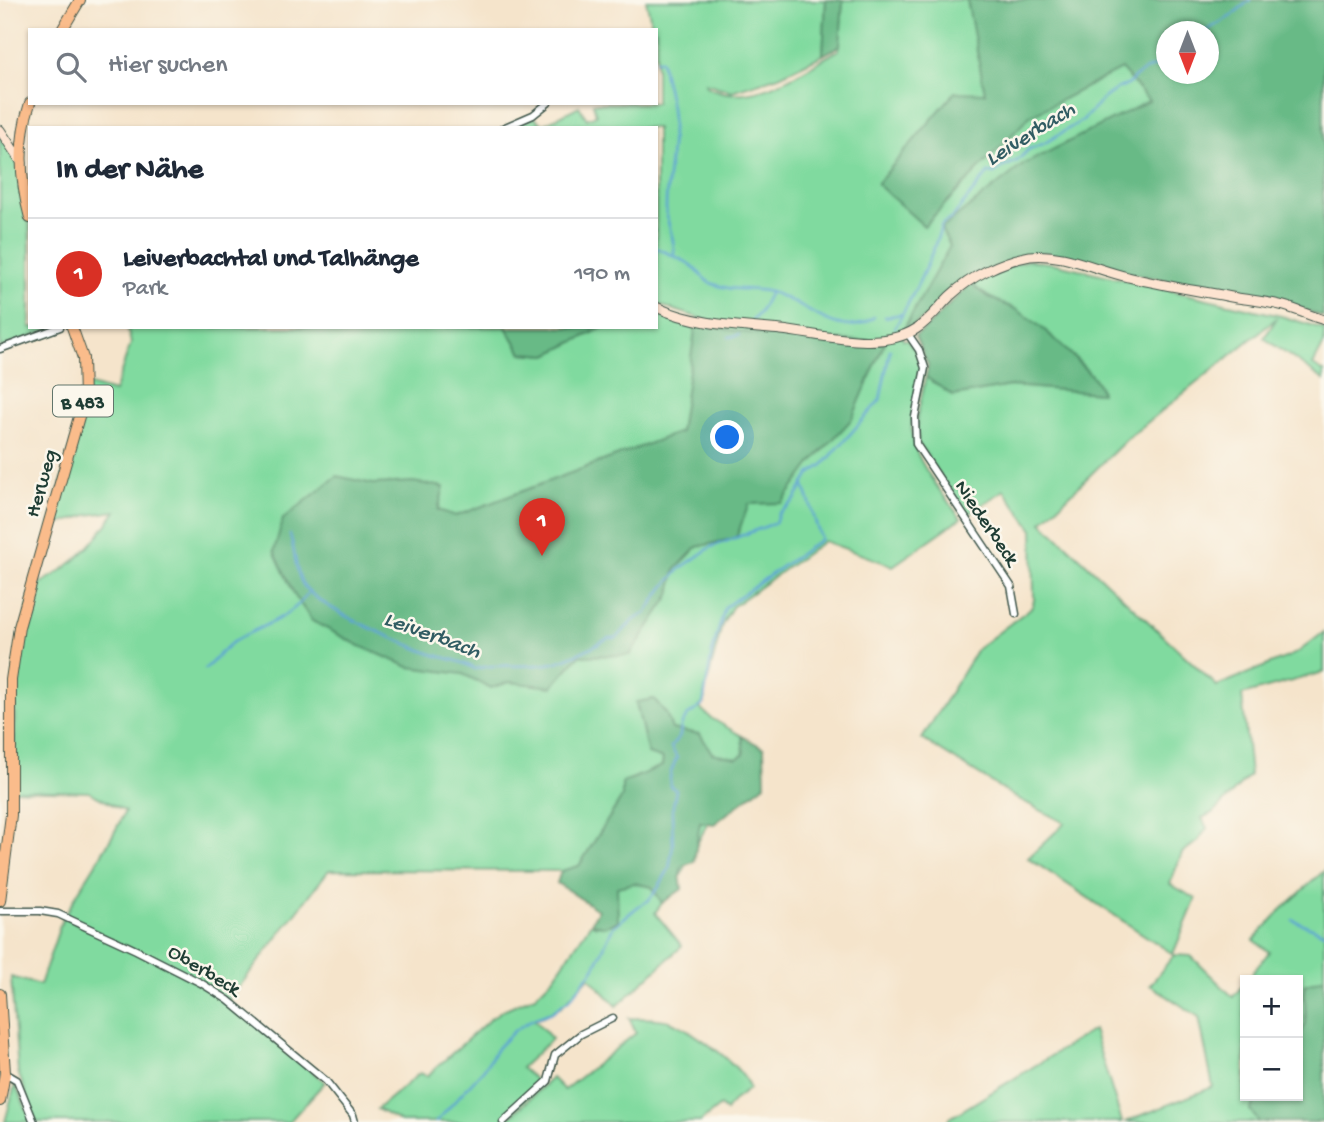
<!DOCTYPE html>
<html lang="de">
<meta charset="utf-8">
<style>
:root{--surface:#fff;--page:#f2f2f3;--text:#1f2937;--muted:#747a83;--line:#e0e1e3;--accent:#d93025}
body{margin:0;font-family:"Gochi Hand",sans-serif;background:var(--page);color:var(--text)}
.controls{position:absolute;right:21px;bottom:21px;display:grid;overflow:hidden;border-radius:0px;box-shadow:0 2px 5px #0004}
.controls button{width:63px;height:63px;display:grid;place-items:center;padding:0;border:0;border-bottom:2px solid var(--line);background:var(--surface);color:var(--text);font:35px sans-serif}
.compass{position:absolute;left:1156px;top:21px;width:63px;height:63px;border-radius:50%;background:var(--surface);box-shadow:0 2px 5px #0004;rotate:180deg}
.you{position:absolute;left:728px;top:438px;width:24px;height:24px;margin:-18px;border:5px solid #fff;border-radius:50%;background:#1a73e8;box-shadow:0 0 0 10px #1a73e833}
.badge{display:grid;place-items:center;width:46px;height:46px;border-radius:50%;background:var(--accent);color:#fff;font-size:23px;font-weight:700}
.pin{position:absolute;translate:-50% -58px;filter:drop-shadow(0 2px 4px #0008)}
.pin::after{content:'';position:absolute;top:37px;width:24px;height:21px;background:inherit;clip-path:polygon(0 0,100% 0,50% 100%)}
.list{margin:0;padding:0;list-style:none}
h2{display:flex;justify-content:space-between;align-items:center;height:91px;margin:0;padding:0 28px;font-size:30px}
h2 small{font-size:23px;font-weight:400;color:var(--muted)}
.list li{display:grid;grid-template-columns:46px 1fr auto;gap:21px;align-items:center;box-sizing:border-box;height:112px;padding:0 28px;border-top:2px solid var(--line)}
.list b{display:block;font-size:26px;white-space:nowrap}
.list p{margin:0;font-size:23px;white-space:nowrap;color:var(--muted)}
.list em{font-size:23px;font-style:normal;color:var(--muted)}
.icon{flex:none;width:38px;height:38px;fill:none;stroke:currentColor;stroke-width:2;stroke-linecap:round;stroke-linejoin:round}
.map{position:relative;flex:none;width:1324px;height:1122px;overflow:hidden}
.search{position:absolute;background:var(--surface);box-shadow:0 2px 5px #0004;left:28px;top:28px;width:630px;height:77px;display:flex;align-items:center;gap:18px;box-sizing:border-box;padding:0 24px;border-radius:0px;color:var(--muted);font-size:26px}
.panel{position:absolute;background:var(--surface);box-shadow:0 2px 5px #0004;left:28px;top:126px;width:630px;height:203px;border-radius:0px}
.map>svg:first-child{display:block}
.green{fill:#80da9f;stroke:#508c6a;stroke-width:2;fill-rule:evenodd}
.forest{fill:#68ba86;stroke:#447c5d;stroke-width:2;fill-rule:evenodd}
.lines{fill:none;stroke-linecap:round;stroke-linejoin:round}
.stream{stroke:#5ba3d2;stroke-width:2.5}
.street-casing{stroke:#3f564b;stroke-width:9}
.secondary-casing{stroke:#3f564b;stroke-width:11}
.primary-casing{stroke:#3f564b;stroke-width:12}
.street{stroke:#fff;stroke-width:6}
.secondary{stroke:#fde4d1;stroke-width:9}
.primary{stroke:#fabc8b;stroke-width:10}
.labels{text-anchor:middle;stroke-width:5;stroke-linejoin:round;paint-order:stroke}
.shield{fill:#fbf7ec;stroke:#61756b;stroke-width:2}
.shield-label{font-size:19px;font-weight:bold;fill:#1f3d34}
.street-label{font-size:21px;fill:#1f3d34;stroke:#fbf7ec}
.water-label{font-size:23px;font-style:italic;fill:#315c63;stroke:#fbf7ec}
</style>
<div class="map">
<svg width="1324" height="1122" viewBox="0 0 1324 1122">
<rect width="100%" height="100%" fill="#fbf7ec"/>
<filter id="ink" filterUnits="userSpaceOnUse"><feTurbulence type="fractalNoise" baseFrequency=".0143" numOctaves="2"/><feDisplacementMap in="SourceGraphic" scale="14" xChannelSelector="R" yChannelSelector="G"/><feConvolveMatrix kernelMatrix="1 2 1 2 8 2 1 2 1" color-interpolation-filters="sRGB"/></filter>
<filter id="wash" filterUnits="userSpaceOnUse"><feTurbulence type="fractalNoise" baseFrequency=".00686" numOctaves="4" result="noise"/><feDisplacementMap in="SourceGraphic" scale="28" xChannelSelector="R" yChannelSelector="G"/><feGaussianBlur stdDeviation="1.57" result="paint"/><feColorMatrix in="noise" values="0 0 0 0 0 0 0 0 0 0 0 0 0 0 0 0 0 1.4 0 .05"/><feComposite in="paint" operator="in"/></filter>
<g filter="url(#wash)">
<rect width="100%" height="100%" fill="#f5e4cb"/>
<g class="green">
<path d="M 646,0 L 826,0 L 823,55 L 779,76 L 732,91 L 705,83 L 706,86 C 751,110 800,71 839,50 L 843,0 L 967,0 L 971,17 L 971,0 L 1324,0 L 901,333 L 903,340 L 907,340 C 913,348 923,357 923,368 C 924,394 905,413 914,444 C 921,468 945,498 961,518 L 893,566 L 824,541 L 732,607 L 722,625 L 704,695 L 705,703 L 699,707 L 711,718 L 742,736 L 744,754 L 737,758 L 715,754 L 716,807 L 676,885 L 661,900 L 662,903 L 655,913 L 682,946 L 617,1006 L 589,977 L 562,1006 L 535,1020 L 552,1039 L 521,1068 L 541,1084 L 501,1122 L 401,1122 L 377,1109 L 420,1073 L 427,1076 L 490,1019 L 503,1010 L 535,996 L 554,977 L 591,923 L 596,926 L 616,887 L 657,834 L 663,761 L 662,766 L 622,783 L 622,797 L 579,866 L 561,871 L 329,870 L 229,1000 L 65,916 C 83,880 109,848 125,811 L 89,792 L 14,790 L 15,663 L 33,587 C 72,568 92,547 116,511 L 88,515 L 50,527 L 87,384 L 114,392 L 131,343 L 127,327 L 506,327 L 522,353 L 547,355 L 604,327 L 656,327 L 656,314 L 682,321 L 706,320 L 656,304 L 656,128 L 507,128 L 534,117 L 543,125 L 579,106 L 587,119 L 596,115 L 593,103 L 656,103 L 656,30 L 653,30 ZM 1166,32 L 1208,32 L 1208,74 L 1166,74 ZM 654,699 L 664,759 L 648,754 L 636,703 Z"/>
<polygon points="0,134 21,165 30,223 30,327 56,327 0,348"/>
<path d="M 1029,260 L 1057,264 L 1281,316 L 1324,329 L 1324,344 L 1313,365 L 1324,372 L 1324,380 L 1264,338 L 1277,318 L 1127,439 L 1042,522 L 1217,686 L 1297,653 L 1324,632 L 1324,672 L 1242,695 L 1250,775 L 1214,812 L 1202,818 L 1207,828 L 1198,841 L 1182,853 L 1170,884 L 1196,899 L 1173,954 L 1028,858 L 1065,823 L 1013,796 L 922,739 L 977,649 L 1032,607 L 1034,600 L 1033,530 L 1004,490 L 967,515 L 918,443 L 917,417 L 926,377 L 954,396 L 1010,386 L 1100,393 C 1099,381 1087,371 1079,362 C 1059,342 1041,325 1017,310 C 998,300 987,300 971,283 L 994,271 Z"/>
<polygon points="1324,871 1324,978 1304,985 1306,1025 1298,1037 1298,980 1247,980 1269,952 1254,940 1280,911"/>
<polygon points="63,917 175,970 227,1001 325,1082 289,1122 36,1122 18,1072 11,977 40,985"/>
<polygon points="1174,955 1191,956 1233,997 1245,982 1245,1096 1259,1096 1250,1110 1259,1122 1125,1122 1213,1087 1199,1017 1150,985"/>
<path d="M 629,1018 C 642,1019 660,1017 672,1022 C 691,1029 747,1069 749,1089 L 734,1100 L 726,1111 L 720,1106 L 700,1122 L 505,1122 L 552,1078 L 564,1090 L 636,1033 Z"/>
<polygon points="1093,1030 1122,1122 947,1122 950,1118"/>
<polygon points="15,1084 30,1117 32,1122 5,1122"/>
</g>
<g class="forest">
<polygon points="826,0 843,0 840,46 823,55"/>
<path d="M 967,0 L 1324,0 L 1323,317 L 1284,302 L 1110,270 L 1043,252 L 972,276 L 925,318 L 902,332 L 950,246 L 941,229 L 1024,164 L 1149,101 L 1121,69 L 1030,116 L 924,226 L 877,184 L 955,92 L 985,93 ZM 1166,32 L 1208,32 L 1208,74 L 1166,74 Z"/>
<path d="M 971,283 C 987,300 998,300 1017,310 C 1041,325 1059,342 1079,363 C 1087,371 1099,381 1101,393 L 1010,386 L 953,396 L 926,377 L 928,365 L 915,336 L 927,327 Z"/>
<path d="M 696,323 C 757,338 822,339 885,342 L 852,419 L 813,461 L 782,503 L 749,504 L 736,538 L 697,547 L 675,570 L 670,595 L 630,655 L 579,656 L 552,687 L 510,682 L 491,688 L 463,674 L 409,667 L 360,646 L 312,621 L 295,596 L 274,551 L 283,519 L 337,476 L 373,484 L 413,482 L 444,487 L 438,510 L 456,516 L 680,432 Z"/>
<polygon points="506,327 604,327 547,355 522,353"/>
<path d="M 654,699 L 666,713 L 672,729 L 700,734 L 712,753 L 737,758 L 744,754 L 742,736 L 764,748 L 765,784 L 714,824 L 700,822 L 694,862 L 682,866 L 680,874 L 682,889 L 662,903 L 652,887 L 634,883 L 617,887 L 618,921 C 608,926 601,928 591,923 L 598,910 L 557,883 L 561,871 L 579,866 L 622,797 L 622,783 L 662,766 L 663,759 L 648,754 L 636,702 Z"/>
<polygon points="1324,978 1324,1122 1259,1122 1250,1110 1259,1096 1298,1096 1298,1037 1306,1024 1304,985"/>
</g>
<g class="lines">
<g class="stream">
<polyline points="1204,32 1231,16 1250,0"/>
<path d="M 656,60 L 661,60 C 664,80 672,101 672,120 C 673,150 666,178 666,208 C 666,224 676,239 674,255"/>
<path d="M 656,248 C 668,253 680,258 691,265 C 698,270 703,280 711,283 C 730,292 751,287 770,292 C 803,301 841,344 874,317"/>
<polyline points="885,317 902,314"/>
<polyline points="752,321 760,312 770,292"/>
<path d="M 895,328 C 913,295 931,261 942,224 L 952,218 L 988,173 L 994,174 L 1001,168 L 1017,161 L 1029,149 L 1043,144 L 1083,120 L 1104,98 L 1118,88 L 1128,85 L 1135,77 L 1147,69 L 1163,64 L 1166,61"/>
<polyline points="729,337 739,335"/>
<path d="M 290,535 C 295,549 295,571 302,583 C 316,608 395,639 424,651 C 441,659 459,658 475,669 C 500,662 527,669 553,663 C 572,658 591,647 609,638 L 616,638 L 634,620 L 646,613 L 663,588 L 681,568 L 711,547 L 775,523 L 779,513 L 794,501 L 810,474 L 824,464 L 880,400 L 890,350"/>
<path d="M 205,669 C 214,661 223,649 233,642 C 258,626 293,619 309,591"/>
<polyline points="1293,920 1324,933"/>
<path d="M 436,1122 L 484,1069 L 498,1047 L 514,1031 L 531,1020 L 552,1012 L 570,999 L 595,967 L 613,927 L 640,905 L 648,901 L 658,888 L 669,869 L 673,845 L 672,811 L 676,790 L 670,786 C 669,775 672,768 677,758 L 671,747 L 680,736 L 681,725 L 687,716 L 703,705 L 712,652 L 725,607 L 821,539 C 814,520 811,502 803,484"/>
</g>
</g>
</g>
<g filter="url(#ink)">
<g class="lines">
<g class="street-casing">
<g id="street">
<polyline points="503,128 533,115 548,103"/>
<polyline points="908,334 919,350 925,368 915,417 916,444 1011,586 1016,614"/>
<polyline points="0,349 60,327"/>
<polyline points="0,911 40,911 58,914 136,950 201,983 228,1000 326,1081 353,1115 355,1122"/>
<polyline points="5,1073 17,1080 34,1122"/>
<polyline points="503,1122 548,1081 555,1055 581,1034 613,1018"/>
</g>
</g>
<g class="secondary-casing">
<g id="secondary">
<polyline points="0,130 22,163"/>
<path d="M 656,307 C 695,325 739,326 781,330 C 820,334 880,352 916,329 C 929,321 939,307 950,296 C 971,276 1002,261 1030,256 C 1063,252 1096,270 1128,277 C 1164,286 1201,291 1237,298 C 1253,300 1269,302 1284,306 C 1298,310 1311,316 1324,320"/>
</g>
</g>
<g class="primary-casing">
<g id="primary">
<polyline points="62,30 80,0"/>
<path d="M 30,103 C 18,140 20,181 30,218"/>
<polyline points="0,901 11,815 11,680 19,627 84,399 83,358 72,327"/>
<polyline points="0,994 5,1073 0,1101"/>
</g>
</g>
<use href="#street" class="street"/>
<use href="#secondary" class="secondary"/>
<use href="#primary" class="primary"/>
</g>
</g>
<g class="labels">
<rect class="shield" x="53" y="385.5" width="60" height="31" rx="5"/>
<g class="shield-label">
<text x="83" y="408">B 483</text>
</g>
<g class="street-label">
<text transform="translate(40 483) rotate(-74)" y="7">Herweg</text>
<text transform="translate(988 522) rotate(56)" y="7">Niederbeck</text>
<text transform="translate(205 969) rotate(31)" y="7">Oberbeck</text>
</g>
<g class="water-label">
<text transform="translate(1029 132) rotate(-32)" y="8">Leiverbach</text>
<text transform="translate(433 633) rotate(20)" y="8">Leiverbach</text>
</g>
</g>
</svg>
<div class="controls">
<button>+</button>
<button>−</button>
</div>
<svg class="compass" viewBox="-18 -18 36 36"><path d="M0-13l5 13h-10z" fill="#e53935"/><path d="M0 13l5-13h-10z" fill="#747a83"/></svg>
<div class="you"></div>
<div class="pin badge" style="left:542px;top:556px">1</div>
<div class="search"><svg class="icon" aria-label="search" viewBox="0 0 24 24"><circle cx="10" cy="10" r="6"/><path d="M15 15l6 6"/></svg>Hier suchen</div>
<section class="panel">
<h2>In der Nähe<small></small></h2>
<ul class="list">
<li><span class="badge">1</span><div><b>Leiverbachtal und Talhänge</b><p>Park</p></div><em>190 m</em></li>
</ul>
</section>
</div>
